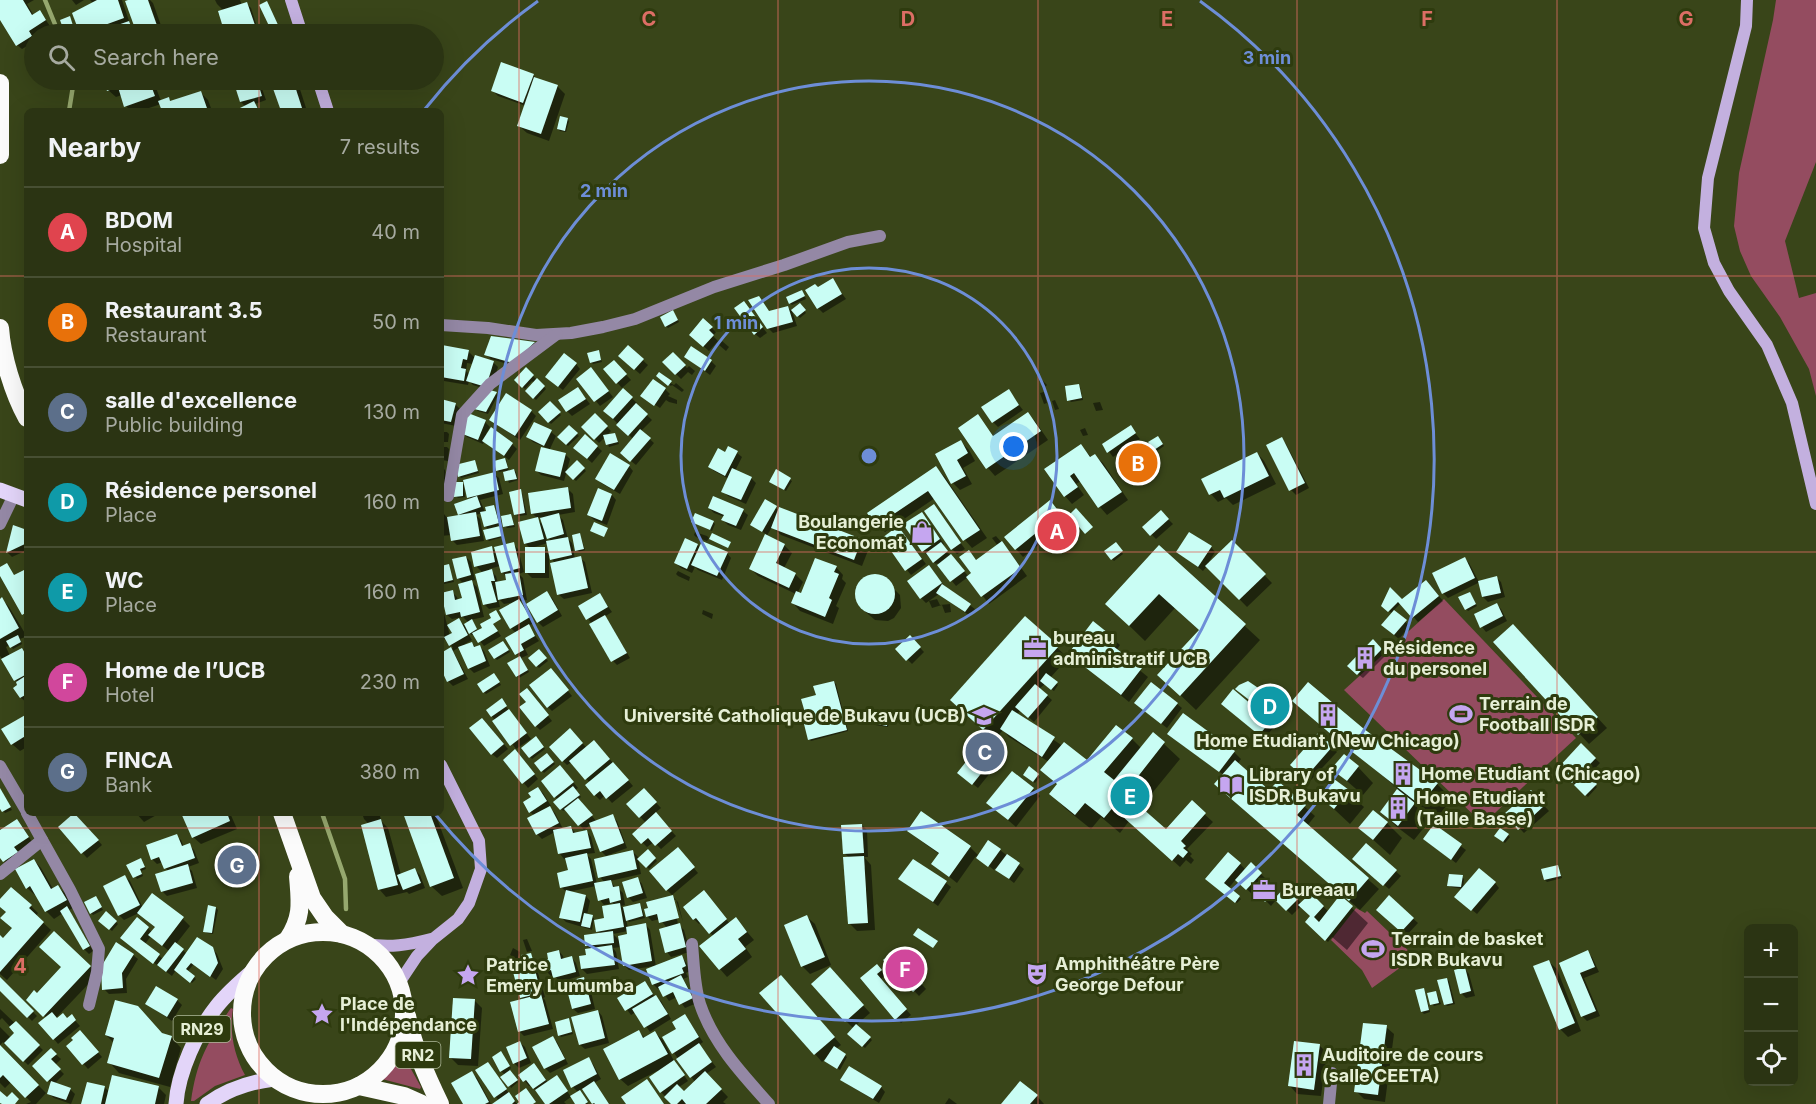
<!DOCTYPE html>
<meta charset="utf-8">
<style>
:root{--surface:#2b3413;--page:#333c1c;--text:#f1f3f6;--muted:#a6aaa0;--line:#474f33;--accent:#e797bd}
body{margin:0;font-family:Inter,sans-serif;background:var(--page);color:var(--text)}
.controls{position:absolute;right:18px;bottom:18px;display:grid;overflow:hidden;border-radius:9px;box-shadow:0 6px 24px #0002}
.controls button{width:54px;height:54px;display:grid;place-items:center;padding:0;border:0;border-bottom:2px solid var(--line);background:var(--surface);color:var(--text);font:30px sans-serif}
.you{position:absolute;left:1014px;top:447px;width:21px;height:21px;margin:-15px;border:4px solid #fff;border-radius:50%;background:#1a73e8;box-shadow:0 0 0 9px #1a73e833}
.badge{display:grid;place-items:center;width:39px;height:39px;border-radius:50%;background:var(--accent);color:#fff;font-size:20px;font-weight:700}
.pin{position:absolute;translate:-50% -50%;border:3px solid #fff;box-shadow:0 2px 6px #0006}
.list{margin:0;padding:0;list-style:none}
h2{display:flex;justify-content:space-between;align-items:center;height:78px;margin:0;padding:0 24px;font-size:26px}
h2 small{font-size:20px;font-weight:400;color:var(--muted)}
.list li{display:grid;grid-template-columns:39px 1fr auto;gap:18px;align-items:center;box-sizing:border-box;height:90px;padding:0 24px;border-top:2px solid var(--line)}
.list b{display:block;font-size:22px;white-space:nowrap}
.list p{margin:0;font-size:20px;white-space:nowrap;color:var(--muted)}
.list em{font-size:20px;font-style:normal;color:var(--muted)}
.icon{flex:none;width:33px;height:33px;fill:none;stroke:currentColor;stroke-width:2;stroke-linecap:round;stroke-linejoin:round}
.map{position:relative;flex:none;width:1816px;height:1104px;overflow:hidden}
.search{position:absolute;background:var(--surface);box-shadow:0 6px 24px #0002;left:24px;top:24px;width:420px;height:66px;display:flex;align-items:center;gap:15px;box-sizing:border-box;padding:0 21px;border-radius:33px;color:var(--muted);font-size:22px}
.panel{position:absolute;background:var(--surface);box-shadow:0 6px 24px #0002;left:24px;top:108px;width:420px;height:708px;border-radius:9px}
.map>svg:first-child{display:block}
.green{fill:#944c60}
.shadow{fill:#0007;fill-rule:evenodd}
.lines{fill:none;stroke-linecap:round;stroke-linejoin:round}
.stream{stroke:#96a86e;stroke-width:4.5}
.building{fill:#c9fdf4}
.street{stroke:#9488a5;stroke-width:12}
.secondary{stroke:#c3b0df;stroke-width:12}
.primary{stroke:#e3d5f9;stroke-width:15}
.highway{stroke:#fbfbfb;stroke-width:18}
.grid{fill:none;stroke:#dc6e65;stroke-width:1.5;stroke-opacity:0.55}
.ring{fill:none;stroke:#6d8ed7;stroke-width:3}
.labels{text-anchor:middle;stroke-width:6;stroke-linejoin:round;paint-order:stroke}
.shield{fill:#2e3b0e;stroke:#afb99a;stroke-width:1.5}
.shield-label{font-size:16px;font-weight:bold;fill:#e6efd6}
.poi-label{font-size:18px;font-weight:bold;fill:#e6efd6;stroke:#2e3b0e;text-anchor:start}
.grid-label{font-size:20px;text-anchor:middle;font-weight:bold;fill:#dc6e65;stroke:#2e3b0e;stroke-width:6;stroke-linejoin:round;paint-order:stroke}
.centre{fill:#6d8ed7;stroke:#2e3b0e;stroke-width:3}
.ring-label{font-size:18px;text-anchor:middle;font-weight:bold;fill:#6d8ed7;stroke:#2e3b0e;stroke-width:6;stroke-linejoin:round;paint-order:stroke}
</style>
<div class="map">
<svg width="1816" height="1104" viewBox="0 0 1816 1104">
<rect width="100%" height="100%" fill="#394519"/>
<g class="green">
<polygon points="1776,0 1816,0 1816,162 1785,241 1799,298 1816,293 1816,396 1809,369 1780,317 1751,276 1740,251 1734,226 1739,173 1773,20"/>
<polygon points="1444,599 1576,738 1483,824 1344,690"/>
<polygon points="1356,908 1365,913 1367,911 1415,957 1372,988 1362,970 1331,940"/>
<path d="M 231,1008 L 233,1009 C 229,1031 234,1055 245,1075 L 215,1086 L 194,1101 L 191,1101 C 197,1059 208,1042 231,1008 Z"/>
<polygon points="402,1053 421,1087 420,1089 382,1079"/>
</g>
<g class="shadow">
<polygon points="0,0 34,0 27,4 34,16 40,12 50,26 34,34 33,36 34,42 22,49 17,45 0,17"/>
<polygon points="72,0 84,0 76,5"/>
<polygon points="90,0 122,0 130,24 138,32 131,0 150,0 153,3 164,34 82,34 81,33 93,3"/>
<polygon points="215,0 240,0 242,5 246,3 251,8 259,33 254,34 227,34 219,12 224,11 217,4"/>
<polygon points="69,18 71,20 76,34 67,34 62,21"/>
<polygon points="533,75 538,80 557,86 565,94 549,141 527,133 519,126 526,106 498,96 493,91"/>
<polygon points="105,80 153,80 161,101 168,99 171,102 200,92 208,100 212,111 163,111 161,104 140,111 131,111 126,106 122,95 116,97 108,90"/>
<polygon points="234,80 259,80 266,100 255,104 261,111 237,111 246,107 241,102"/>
<polygon points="272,80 297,80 307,111 282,111"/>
<polygon points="567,119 569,121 566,132 560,131 558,129"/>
<polygon points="832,280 846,299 823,313 818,308"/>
<polygon points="802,291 806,299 792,305 790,303"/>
<polygon points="744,303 767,333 760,338 755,334"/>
<polygon points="800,305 806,313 800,318 793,310"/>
<polygon points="788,308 792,311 797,326 773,333 768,328 770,312"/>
<polygon points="674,314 679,322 668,328 666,326"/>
<polygon points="712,328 716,332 713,336 718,341 709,351 695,339"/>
<polygon points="492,338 535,343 518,367 491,359 486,354"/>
<polygon points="722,341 729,347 726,351 719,345"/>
<path d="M 444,347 L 468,351 L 475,358 L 493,362 L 498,367 L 491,391 L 473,385 L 469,381 L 468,385 L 444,381 L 441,378 L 441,363 ZM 467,363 L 473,364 L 470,375 L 466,371 Z"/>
<polygon points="628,347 648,365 640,374 625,361"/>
<polygon points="598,352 602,362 593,364 591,362"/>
<polygon points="673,354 687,368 689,366 695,371 692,375 688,372 681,379 664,362"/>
<polygon points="686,357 711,361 716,366 710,375"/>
<polygon points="614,362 631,380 622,388 606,370"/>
<polygon points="576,364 580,369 563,390 552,382"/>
<polygon points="526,369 546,389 536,400 527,391 534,383 532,381 525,389 516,380"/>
<polygon points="595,374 613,397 600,406 578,379"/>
<polygon points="658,376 674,385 676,383 684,390 682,392 672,385 671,386"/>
<polygon points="1041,379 1047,385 1045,387 1039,381"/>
<polygon points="1078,385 1080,387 1083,400 1071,402 1069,400"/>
<polygon points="578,389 590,404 572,416 567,411"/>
<polygon points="665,389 670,394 668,396 677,400 677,404 669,402 666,400 660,408 645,398"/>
<polygon points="623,390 637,403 635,404 652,420 641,431 654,443 636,465 626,457 633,439 605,411"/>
<polygon points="1008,391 1023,410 998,427 993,422"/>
<polygon points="491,392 498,395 488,414 478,411 476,409"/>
<polygon points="1044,392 1047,403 1044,404 1040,393"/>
<polygon points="1055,400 1059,409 1055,410 1052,401"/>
<polygon points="441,401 455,404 460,409 456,426 441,423"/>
<polygon points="1100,402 1103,410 1096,411 1093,403"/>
<polygon points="550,403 561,415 551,424 540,412"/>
<polygon points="531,411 536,416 520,440 496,424"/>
<polygon points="1028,414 1035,421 1048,440 995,476 988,468 960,429 978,416 994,437"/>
<polygon points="595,415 611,431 606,436 615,434 619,444 609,447 605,437 599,443 583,427"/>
<polygon points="485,422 490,427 486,434 512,444 517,449 509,460 484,441 483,444 467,437 462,432"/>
<polygon points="535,424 551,432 556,436 549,451 565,454 570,459 564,481 541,475 537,471 549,449 533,442 528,437"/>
<polygon points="569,427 579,436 568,446 559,437"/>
<polygon points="1130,427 1140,439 1113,457 1104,445"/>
<polygon points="1085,428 1088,435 1083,436 1080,430"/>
<polygon points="441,432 447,432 449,434 448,442 441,442"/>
<polygon points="585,436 602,451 592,463 580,452"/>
<polygon points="1159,439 1164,446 1157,451 1155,449"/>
<polygon points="1281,439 1286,444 1309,488 1296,495 1291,490"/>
<polygon points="961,442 969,450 975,461 963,468 972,484 960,490 953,483 937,455"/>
<polygon points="1081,446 1092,458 1095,456 1103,463 1128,500 1107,515 1100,507 1081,481 1076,484 1084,495 1072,504 1065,496 1046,470"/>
<polygon points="441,447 447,447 449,449 448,461 441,460"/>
<polygon points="737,453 742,457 735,471 751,478 756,483 746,504 728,496 723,491 729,479 714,471 709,466 725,454"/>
<polygon points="1257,453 1264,461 1276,484 1233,505 1226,498 1218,502 1211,494 1203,480"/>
<polygon points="506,459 509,471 514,470 516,472 518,480 509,483 504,471 499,472 497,470 495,462"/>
<polygon points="474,462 479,473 461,478 459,476"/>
<polygon points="577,462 586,471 576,481 567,472"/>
<polygon points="441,466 445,470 447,490 441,491"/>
<polygon points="629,466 633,471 620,494 601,483 597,478"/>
<polygon points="936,468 944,476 987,538 972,548 965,540 935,498 885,532 878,525"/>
<polygon points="777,472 792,481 786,491 773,483"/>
<polygon points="494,474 499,478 503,494 480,500 485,512 493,506 495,508 500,525 497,526 501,529 503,537 489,541 487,539 489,530 485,526 482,513 476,515 480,519 484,541 457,545 452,540 451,535 441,536 441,514 444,514 448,519 462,516 460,514 471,499 469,497"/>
<polygon points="462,483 464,485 465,497 458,498 456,496"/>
<path d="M 568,489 L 573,494 L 575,512 L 558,515 L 563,520 L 568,539 L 572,543 L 575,559 L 580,558 L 585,562 L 592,593 L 564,599 L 559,595 L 552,564 L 555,563 L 550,557 L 549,557 L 549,578 L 532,578 L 527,573 L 531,549 L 525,543 L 537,519 L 543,525 L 541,517 L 537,518 L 532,513 ZM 545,534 L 552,542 L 547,543 ZM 548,543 L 551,556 L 544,549 L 531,548 Z"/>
<polygon points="599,490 612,495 616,500 607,525 594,520 589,515"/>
<polygon points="520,491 522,493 527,515 518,516 516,514"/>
<polygon points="441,494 444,511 441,511"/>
<polygon points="934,506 965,549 957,554 952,549"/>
<polygon points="709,508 743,511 748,515 741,530 728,525 723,520 725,517 714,513"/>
<polygon points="776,508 779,511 861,540 869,548 862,566 781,535 772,527 766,537 784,545 792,553 784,568 795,574 803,582 797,594 802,595 836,567 843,575 842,579 846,583 836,606 839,608 833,624 800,611 793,603 796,594 758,576 750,568 767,535 752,524"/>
<polygon points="1057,510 1079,538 1064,551 1050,536 1023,557 1016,549"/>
<polygon points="1161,512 1173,524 1156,539 1144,527"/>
<polygon points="511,515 515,527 507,528 505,526"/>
<polygon points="926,519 944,544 942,546 969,577 973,574 969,552 977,561 998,546 992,538 996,536 1009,551 1027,576 989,604 968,577 956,586 937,563 936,564 923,551"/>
<polygon points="693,522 713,522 715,524 712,531"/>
<polygon points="14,527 27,532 27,550 12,557 8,553"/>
<polygon points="695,532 707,536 709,538 707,541 696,537 694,535"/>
<polygon points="903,533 926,564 911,575 907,570"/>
<polygon points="580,534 585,550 579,552 577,550"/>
<polygon points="1232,542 1272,583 1247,607 1207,566 1203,571 1178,552 1211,547 1215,552 1209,562 1210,563"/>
<path d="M 513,544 L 518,549 L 524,572 L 519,574 L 523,578 L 527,600 L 520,601 L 534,623 L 528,626 L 539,641 L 525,649 L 528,655 L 521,658 L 529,672 L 519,678 L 517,676 L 520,657 L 517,654 L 516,633 L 511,628 L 516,602 L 504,604 L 498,598 L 500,607 L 489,609 L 485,605 L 483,573 L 476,566 L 491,548 L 498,554 ZM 500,566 L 502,572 L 507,577 L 508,581 L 498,583 L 496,576 L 489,569 Z"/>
<polygon points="698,545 701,548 727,553 731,558 722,580 698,570 695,567 692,573 681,568 676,563"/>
<polygon points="1118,546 1123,554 1114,561 1112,559"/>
<polygon points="1159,547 1260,640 1196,710 1175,690 1200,631 1175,608 1145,641 1107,604"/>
<polygon points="466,557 471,562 475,580 470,581 477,587 484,617 470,620 478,632 490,620 501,636 484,646 474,634 472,635 466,630 472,640 465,644 466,646 472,643 476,648 479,646 484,651 490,666 474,673 469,668 460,647 453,651 468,679 453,686 448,681 441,665 441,654 453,648 447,639 441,640 441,609 444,613 450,636 454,634 458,620 464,625 469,623 463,617 452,619 447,615 452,592 457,597 458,601 464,599 464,584 458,578"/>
<polygon points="1464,558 1469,563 1479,582 1496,577 1501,582 1505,597 1488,602 1483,597 1480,582 1448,598 1443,593"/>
<polygon points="448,566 454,582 444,584 441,577 441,568"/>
<polygon points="929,567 946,588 975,609 970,616 939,594 926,603 921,598"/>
<polygon points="678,571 690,577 689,581 678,576 676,574"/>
<polygon points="876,576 882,577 900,595 901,608 894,618 888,621 875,620 861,608 858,602 857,589 864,579"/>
<polygon points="1431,586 1443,601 1418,622 1401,603 1393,611 1410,626 1399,639 1388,630 1393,614 1382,606 1391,589 1402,601"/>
<polygon points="547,593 552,598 562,616 543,627 538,622"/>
<polygon points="600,595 612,612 604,617 609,622 630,658 617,665 613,661 592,624 580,607"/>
<polygon points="1471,595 1477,606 1468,611 1466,609"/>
<polygon points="2,599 9,607 26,635 27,635 27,641 25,637 20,639 22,644 13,649 10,645 6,647 10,656 21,650 27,656 27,702 26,702 21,698 18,683 0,656 0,600"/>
<polygon points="937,599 940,605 950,604 951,612 945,613 942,605 932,608 929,601"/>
<polygon points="1496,604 1501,609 1507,621 1486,632 1482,627"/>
<polygon points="703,610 713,614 712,619 702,614"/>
<polygon points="1025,618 1068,658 1050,678 1058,685 1054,691 1045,684 1039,689 1052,700 1034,722 1021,710 1016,715 1087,762 1132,739 1142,749 1153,735 1164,744 1180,759 1140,808 1166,831 1192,803 1213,822 1187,849 1192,854 1190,856 1194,860 1191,864 1186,860 1180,867 1129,821 1120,833 1101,817 1091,829 1066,809 1051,794 1058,786 1042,770 1049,762 1009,737 1003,730 995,739 962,710"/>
<polygon points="1094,623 1120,645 1116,651 1148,677 1129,702 1070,654"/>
<polygon points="910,637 924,652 912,664 897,649"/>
<polygon points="1523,637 1607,728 1589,744 1495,643"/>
<polygon points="1373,641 1386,655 1363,678 1354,671"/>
<polygon points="505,644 510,652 497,660 495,658"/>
<polygon points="539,651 548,661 539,668 530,658"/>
<polygon points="555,675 572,696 552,711 548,707"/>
<polygon points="496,677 501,685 486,694 484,692"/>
<polygon points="834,682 836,684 848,731 811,741 809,739 809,724 817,696"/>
<polygon points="1248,682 1287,711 1264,739 1228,708 1266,719 1260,708 1241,693"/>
<polygon points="531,694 552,721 540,730 536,726 528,702"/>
<polygon points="501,700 531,739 516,749 488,711"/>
<polygon points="1177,704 1182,708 1167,728 1141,708"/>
<polygon points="27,716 27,747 20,751 12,744"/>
<polygon points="887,718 889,720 888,727 875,725 873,723"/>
<polygon points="487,724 508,749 497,758 492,754"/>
<polygon points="1363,730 1437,784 1452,799 1436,819 1416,803 1415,805 1430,820 1414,840 1397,827 1382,812 1399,790 1375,769"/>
<polygon points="570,731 587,748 599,747 633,786 612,803 605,795 600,800 595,795 590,783 572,762 567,765 563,761"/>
<polygon points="538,740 545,749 532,759 523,748"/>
<polygon points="984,741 1003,757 978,788 964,777"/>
<polygon points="1177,741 1234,752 1241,759 1237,765 1269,792 1278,783 1315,816 1307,826 1379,889 1360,910 1226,794 1224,775"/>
<polygon points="1581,745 1600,763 1587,777 1597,787 1588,797 1559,769"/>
<polygon points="1332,747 1337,752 1310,781 1297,769"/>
<polygon points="547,755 555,764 544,773 536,763"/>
<polygon points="520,756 538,779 528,788 505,760"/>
<polygon points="1358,767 1373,783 1363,795 1333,769"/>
<polygon points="565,772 578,788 575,790 581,797 578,799 597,822 612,816 617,821 627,848 606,856 601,851 591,824 584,830 566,809 563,811 556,802 558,800 543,782"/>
<polygon points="1025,775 1038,775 1040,777 1035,783"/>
<polygon points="1335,781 1364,807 1350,824 1321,797"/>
<path d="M 538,789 L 543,793 L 551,806 L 549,807 L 555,813 L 563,829 L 571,828 L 576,833 L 587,832 L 591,837 L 595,853 L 586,854 L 591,859 L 597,884 L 605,883 L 600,877 L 633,852 L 638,857 L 641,874 L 610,881 L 616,888 L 618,888 L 623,893 L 625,905 L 621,906 L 624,909 L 639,904 L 641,906 L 645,918 L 629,922 L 626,919 L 628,928 L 646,925 L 650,930 L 656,967 L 681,957 L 686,962 L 690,971 L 686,973 L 688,977 L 683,979 L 697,1003 L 685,1008 L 677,997 L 669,1001 L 660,988 L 658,989 L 653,984 L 654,966 L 629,970 L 624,965 L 621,947 L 613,948 L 616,952 L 619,969 L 587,974 L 582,969 L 591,949 L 587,946 L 601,934 L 598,931 L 615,906 L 613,903 L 604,905 L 600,900 L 596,886 L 568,892 L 586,896 L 590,901 L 587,915 L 594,918 L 592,930 L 566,922 L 561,917 L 567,892 L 562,888 L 559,874 L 569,871 L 566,858 L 564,859 L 560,854 L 555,832 L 542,839 L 537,834 L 535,816 L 530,812 L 533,798 ZM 628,931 L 629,935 L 620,941 L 613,934 Z"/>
<polygon points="1033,789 1040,796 1016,827 988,803"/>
<polygon points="0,790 12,810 5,813 0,806"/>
<polygon points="644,790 661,808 655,813 676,836 661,849 654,842 647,847 634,834 646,823 628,804"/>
<polygon points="1531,792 1549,811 1524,833 1506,814"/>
<polygon points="136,813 160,813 144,822"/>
<polygon points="183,813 230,813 237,829 201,844 193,837"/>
<polygon points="362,813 379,813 382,822 388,828 401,875 415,870 420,875 425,888 409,894 407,892 386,897 379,889 369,824 364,819"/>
<polygon points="404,813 435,813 463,888 442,896 431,886"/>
<polygon points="922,813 970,847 979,856 1000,850 1024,869 1014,883 995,868 994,870 976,856 957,883 933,864 939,854 917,838 909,831"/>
<polygon points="75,814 102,845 87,858 60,827"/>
<polygon points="1387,823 1402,838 1390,855 1360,828"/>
<polygon points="862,825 867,830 868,857 864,857 871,865 875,930 857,931 849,923 850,858 845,854"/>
<polygon points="22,826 32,842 18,852 9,866 0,855 0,832"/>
<polygon points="1434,826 1466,850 1456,863 1425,839"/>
<polygon points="1501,830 1510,837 1505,843 1496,836"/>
<polygon points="176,836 181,840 184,847 189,845 194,850 199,863 188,867 192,871 197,888 167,896 162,891 168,872 163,862 157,864 152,859"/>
<polygon points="1366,845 1401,876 1389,889 1359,863"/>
<polygon points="648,851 657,861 649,869 640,859"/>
<polygon points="682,854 698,873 672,895 667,890"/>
<polygon points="34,860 41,868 53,889 58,887 66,894 73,908 69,910 93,951 89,954 84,949 63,913 54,919 46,911 36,894 35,895 27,888"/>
<polygon points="142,861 146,869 141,871 143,876 137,879 128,865"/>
<polygon points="1240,864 1246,870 1251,864 1266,879 1263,882 1279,896 1287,888 1302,904 1311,895 1329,912 1340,897 1368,923 1347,950 1332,937 1328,942 1307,922 1312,916 1301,906 1292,915 1276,900 1271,906 1255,890 1252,894 1236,879 1228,889 1241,899 1237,903 1212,884"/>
<polygon points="1558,867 1562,878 1547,882 1545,880"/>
<path d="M 125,877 L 130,881 L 143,908 L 183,919 L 190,926 L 176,944 L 188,955 L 212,948 L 217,954 L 223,969 L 216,980 L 194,964 L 187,972 L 196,979 L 192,983 L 176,970 L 172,976 L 127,943 L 137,919 L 152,932 L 156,928 L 139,913 L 124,920 L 119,915 ZM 151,936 L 170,952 L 164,960 L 145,944 Z"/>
<polygon points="1462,877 1464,879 1463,889 1451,887 1449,885"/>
<polygon points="638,879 642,884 647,898 633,902 628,897"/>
<polygon points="900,879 946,883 951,887 938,906"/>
<polygon points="1495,883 1499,888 1477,914 1461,901"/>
<polygon points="673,897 678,902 683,922 676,900 673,900 678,924 684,930 690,952 671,957 667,952 667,928 660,919 652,921 647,916"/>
<polygon points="708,897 730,924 743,927 754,940 745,947 752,957 727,977 720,969 714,937 701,922 699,924 694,919 685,907"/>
<polygon points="1389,897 1418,923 1406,936 1378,910"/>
<polygon points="97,900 103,910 93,915 91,913"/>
<polygon points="0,902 31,906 38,913 36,916 51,930 7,980 0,974 0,937 3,940 14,929 7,913 0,906"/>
<polygon points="216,908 218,910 213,934 207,933 205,931"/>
<polygon points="106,913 118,924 112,931 100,921"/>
<polygon points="807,917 815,924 831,965 810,974 802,966"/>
<polygon points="54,933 98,974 55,1019 67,1020 71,1016 80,1026 58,1044 54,1039 47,1018 28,1000 37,995 63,967"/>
<polygon points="527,939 532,951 527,952 523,940"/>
<polygon points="513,948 520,952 517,960 510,955"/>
<polygon points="559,951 563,956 564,960 572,958 576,963 580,976 560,982 554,975 551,976 546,971 550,960"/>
<polygon points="1587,952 1592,957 1599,972 1584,978 1600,1016 1587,1021 1582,1016 1561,964"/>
<polygon points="893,953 926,989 919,996 885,960"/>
<polygon points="133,955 138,959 126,979 127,993 109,994 104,989"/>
<polygon points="1549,962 1557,969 1581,1031 1568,1037 1560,1029"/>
<polygon points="877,966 885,975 880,980 911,1015 901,1023 862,978"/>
<polygon points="533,968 538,973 545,997 543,998 545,1000 553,1029 524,1036 519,1031 524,1000 521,997"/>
<polygon points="1465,969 1469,974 1475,996 1466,998 1461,993"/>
<polygon points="838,977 870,1013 855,1026 872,1040 865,1048 849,1034 854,1029 846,1021"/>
<polygon points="584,978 589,983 595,1009 578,1013 573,1009"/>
<polygon points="0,979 37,1016 32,1021 0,988"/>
<polygon points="1447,979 1449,981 1455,1004 1447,1006 1445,1004"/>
<polygon points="645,983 655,997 661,1001 671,1019 650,1032 636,1012 631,1015 619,999"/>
<polygon points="788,984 841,1045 836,1049 847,1057 840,1070 825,1059 822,1062 815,1054"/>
<polygon points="1423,990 1425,992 1430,1012 1424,1014 1422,1012"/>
<polygon points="1436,992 1441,1004 1434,1006 1432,1004"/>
<polygon points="177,1000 182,1005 172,1021 147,1004"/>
<polygon points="474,1000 482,1008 478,1066 458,1065 451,1058"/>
<polygon points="0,1009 43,1050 28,1065 6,1043 5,1045 3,1042 0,1045 0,1027 11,1038 16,1033 2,1018 0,1020"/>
<polygon points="598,1011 602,1016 609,1043 585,1049 580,1045"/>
<polygon points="685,1016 703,1042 699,1045 716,1067 706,1074 728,1097 723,1102 726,1104 673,1104 661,1092 657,1071 628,1086 620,1079 639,1032 645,1038 655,1033 663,1040 675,1063 688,1081 679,1087 684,1093 695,1082 674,1053 678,1029"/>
<polygon points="568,1020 573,1034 561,1037 559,1035"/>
<polygon points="1386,1027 1394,1034 1385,1102 1364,1099 1356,1091"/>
<polygon points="106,1035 163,1035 171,1037 181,1048 170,1087 119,1073 109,1062 114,1043"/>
<polygon points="84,1036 102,1057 88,1069 68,1046 75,1040"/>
<polygon points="552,1038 557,1042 568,1064 550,1073 546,1069 534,1047"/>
<polygon points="520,1043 525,1047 531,1063 519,1068 514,1063"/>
<polygon points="1319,1045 1327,1053 1321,1096 1297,1094 1290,1086"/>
<polygon points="0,1047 46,1093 36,1104 26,1104 31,1102 11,1082 5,1088 0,1083"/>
<polygon points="51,1050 61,1059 55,1065 64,1074 54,1084 70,1089 75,1094 71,1104 54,1098 49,1094 52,1084 34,1066"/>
<polygon points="501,1053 511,1068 509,1070 518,1082 511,1088 505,1075 501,1071"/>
<polygon points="588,1059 593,1064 601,1079 594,1083 609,1104 594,1104 583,1088 579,1091 588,1104 577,1104 579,1093 573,1087"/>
<polygon points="492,1069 510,1095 517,1104 496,1104 499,1101 477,1071"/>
<polygon points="539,1070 548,1083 561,1082 571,1097 564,1102 566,1104 547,1104 531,1085 529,1086 520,1075"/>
<polygon points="472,1073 477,1078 491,1104 465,1104"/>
<polygon points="842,1079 881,1087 885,1092 879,1103 847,1084"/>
<polygon points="104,1087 110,1092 158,1087 166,1095 164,1104 83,1104"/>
<polygon points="1037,1096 1044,1104 1003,1104"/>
<polygon points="949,1098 957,1104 945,1104"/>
</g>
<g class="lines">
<g class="stream">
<polyline points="45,0 59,34"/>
<polyline points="69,111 74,80"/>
<polyline points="27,286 27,291"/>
<polyline points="322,813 345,879 346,909"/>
</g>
</g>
<g class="building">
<polygon points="0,0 23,0 32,15 40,10 46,20 29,31 32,36 16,46 0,20"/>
<polygon points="97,0 118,0 124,18 80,34 72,13"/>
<polygon points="128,0 148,0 160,34 137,34 125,1"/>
<polygon points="267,1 279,27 271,30 259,5"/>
<polygon points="247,2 256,28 236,34 225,34 218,11"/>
<polygon points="70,16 75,32 65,34 60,20"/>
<polygon points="129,21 134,34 92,34"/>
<polygon points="501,62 534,74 523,103 491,91"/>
<polygon points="534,77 558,85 541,134 517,126"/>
<polygon points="103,80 149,80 155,96 124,107 118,87 107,91"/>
<polygon points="233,80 257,80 262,96 240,102"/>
<polygon points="270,80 293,80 303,111 281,111"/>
<polygon points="201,91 208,111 162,111 158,101 169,97 170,101"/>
<polygon points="254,101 259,111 234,111"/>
<polygon points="560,116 568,118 565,131 557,129"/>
<polygon points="833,278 842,294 817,309 805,290 815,284 818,287"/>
<polygon points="802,290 805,296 789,304 786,297"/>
<polygon points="759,296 769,311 788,306 793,322 767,329 748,300"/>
<polygon points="744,301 763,327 754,335 734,308"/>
<polygon points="800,303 806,310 797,317 791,310"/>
<polygon points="673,310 678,320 665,327 660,317"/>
<polygon points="703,318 713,327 709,330 714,335 703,347 689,335"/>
<polygon points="491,336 535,342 513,363 484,355"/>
<polygon points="442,345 469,350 467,360 463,359 461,368 466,369 464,381 441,377"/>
<polygon points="628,345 644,359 634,370 618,356"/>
<polygon points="691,346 712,360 705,371 684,357"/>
<polygon points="599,350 601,360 590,363 587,353"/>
<polygon points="673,352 686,365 675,375 662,362"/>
<polygon points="564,353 577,363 558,387 545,377"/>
<polygon points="475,355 494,361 486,387 466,381"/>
<polygon points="614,360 627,374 616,384 603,369"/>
<polygon points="526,367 534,375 522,388 514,380"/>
<polygon points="591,367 609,391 594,402 576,379"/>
<polygon points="659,372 672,381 668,386 656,376"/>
<polygon points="537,378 545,386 533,399 525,391"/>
<polygon points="653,379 666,388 654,406 640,396"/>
<polygon points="1079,384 1082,398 1067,401 1065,386"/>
<polygon points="578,387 586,399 566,412 558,400"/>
<polygon points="623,388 633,397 613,419 603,411"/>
<polygon points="1009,389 1019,405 992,423 981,407"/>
<polygon points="490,390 497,392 486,412 474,409"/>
<polygon points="506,393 532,410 515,436 489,420"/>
<polygon points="441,399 456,403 451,422 441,420"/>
<polygon points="550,401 561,412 548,423 538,412"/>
<polygon points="636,403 648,414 628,436 616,425"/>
<polygon points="1028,412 1041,431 986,469 958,428 978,414 993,436"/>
<polygon points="468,413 486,420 478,440 460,433"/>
<polygon points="595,413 608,426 594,440 581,427"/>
<polygon points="534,422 552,430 544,446 526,437"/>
<polygon points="569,425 578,433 566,445 557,437"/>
<polygon points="1131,425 1136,433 1107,453 1102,444"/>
<polygon points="491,427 513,443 504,456 482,441"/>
<polygon points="640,429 651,438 630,462 620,453"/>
<polygon points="615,433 618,442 606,445 603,435"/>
<polygon points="585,434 598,446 587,459 573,448"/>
<polygon points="1158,436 1163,444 1154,450 1148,442"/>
<polygon points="1282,437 1305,483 1289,491 1266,445"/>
<polygon points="961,440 968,453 957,460 966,476 951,484 935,454"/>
<polygon points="1081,444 1090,457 1095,454 1122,492 1098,508 1074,473 1070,476 1078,487 1064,497 1044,469"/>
<polygon points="728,446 738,451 725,476 708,467 718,448 725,452"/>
<polygon points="541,447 566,453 560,477 535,471"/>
<polygon points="1257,452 1269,476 1224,498 1220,490 1209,495 1201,479"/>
<polygon points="610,453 630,465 614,490 595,479"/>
<polygon points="505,458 508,468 496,471 494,461"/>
<polygon points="475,460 478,471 458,477 455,465"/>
<polygon points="577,460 585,468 573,480 565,472"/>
<polygon points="936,466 980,530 963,541 928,491 876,526 867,513"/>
<polygon points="732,468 752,477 741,500 721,492"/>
<polygon points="514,469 517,479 505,481 503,472"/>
<polygon points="776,469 791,478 784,490 769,482"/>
<polygon points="495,472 499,490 467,498 463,480"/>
<polygon points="453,482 463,482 463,496 454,497"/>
<polygon points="568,487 571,508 531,514 528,493"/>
<polygon points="598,488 612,494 602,521 587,515"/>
<polygon points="521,489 525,513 514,515 509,492"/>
<polygon points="477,496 481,507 458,515 454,504"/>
<polygon points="713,496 744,509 736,526 721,520 724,515 708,508"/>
<polygon points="765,499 777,506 762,532 750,525"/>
<polygon points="1050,500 1073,530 1055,544 1042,528 1015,550 1004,537"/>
<polygon points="934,504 961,543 951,550 924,511"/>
<polygon points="494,505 499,523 484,527 480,512 486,511 485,507"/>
<polygon points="779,507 862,539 854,560 771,528"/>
<polygon points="1076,508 1093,527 1085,534 1069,515"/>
<polygon points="1161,510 1169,519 1150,536 1142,527"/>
<polygon points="476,512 480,536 451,541 447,517"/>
<polygon points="922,512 940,539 922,552 903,524"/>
<polygon points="559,513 564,534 547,539 540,518"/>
<polygon points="695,513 714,521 710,530 691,522"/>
<polygon points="511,514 514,525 503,527 501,516"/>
<polygon points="538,517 544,539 524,544 518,522"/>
<polygon points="594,522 608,528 604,537 590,531"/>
<polygon points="13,525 27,530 27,543 6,553"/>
<polygon points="500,526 502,536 486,540 483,530"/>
<polygon points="898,526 922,559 905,571 882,538"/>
<polygon points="1189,532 1212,546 1198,567 1176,552"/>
<polygon points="580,533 584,549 575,551 572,535"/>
<polygon points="712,533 731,542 728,548 709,539"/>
<polygon points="765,534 785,544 776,563 796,573 789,588 749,569"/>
<polygon points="568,537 572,555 550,560 546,541"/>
<polygon points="685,538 698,544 687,569 674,563"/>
<polygon points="1232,540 1266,574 1239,600 1205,566"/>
<polygon points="702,541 728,552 717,576 691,565"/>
<polygon points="1002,541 1021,568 981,597 966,577 971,573 959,557 969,550 976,560"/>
<polygon points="514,542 520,568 501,573 494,547"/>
<polygon points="941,542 948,551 933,563 926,553"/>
<polygon points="1116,542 1123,551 1111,560 1104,551"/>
<polygon points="1159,545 1246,624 1180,696 1157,675 1199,630 1159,594 1129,626 1105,604"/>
<polygon points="492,546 495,562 474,567 471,552"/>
<rect x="525" y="547" width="20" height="26"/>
<polygon points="951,554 965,571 950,582 937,565"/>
<polygon points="466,556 471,575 457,579 452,559"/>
<polygon points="581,556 588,588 557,595 550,563"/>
<polygon points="1465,557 1475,578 1442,594 1432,573"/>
<polygon points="815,558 837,566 834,572 839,574 829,598 832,600 825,617 791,603 796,591 801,593"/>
<polygon points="7,563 14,575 24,570 27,576 27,612 22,615 0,576 0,567"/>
<polygon points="449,564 453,580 441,583 441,566"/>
<polygon points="929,565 942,583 920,599 907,581"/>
<polygon points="492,569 495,581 491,581 497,602 483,605 475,574"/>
<polygon points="519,572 523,595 498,600 495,582 506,580 505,574"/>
<circle cx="875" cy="594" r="20"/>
<polygon points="1497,576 1501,593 1482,597 1478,581"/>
<polygon points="472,580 480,612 461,617 460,612 446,615 441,593 453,590 455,600 462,598 458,584"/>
<polygon points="1426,580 1439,596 1412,618 1398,602 1388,612 1381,606 1390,587 1402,599"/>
<polygon points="942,584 971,604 965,612 936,593"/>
<polygon points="547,591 558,610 537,623 526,604"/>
<polygon points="1470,592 1476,604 1465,610 1458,597"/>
<polygon points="600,593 608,607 586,620 578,606"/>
<polygon points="2,597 19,628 0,639 0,599"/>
<polygon points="519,599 530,617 510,629 499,610"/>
<polygon points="1497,603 1503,616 1480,628 1474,614"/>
<polygon points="496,610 501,619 493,624 498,631 478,643 472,633 482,628 480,624 491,618 489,614"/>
<polygon points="1394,610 1407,620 1394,635 1381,625"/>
<polygon points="605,615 627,653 611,662 589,624"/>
<polygon points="1025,616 1059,646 983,730 950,700"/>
<polygon points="459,618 468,635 449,646 444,637 452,633 447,625"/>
<polygon points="472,619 477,629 469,634 464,624"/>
<polygon points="1093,621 1113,637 1109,643 1142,668 1121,695 1068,654"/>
<polygon points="529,624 535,636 521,644 524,650 515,655 505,638"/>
<polygon points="1513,624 1598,717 1578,735 1493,642"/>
<polygon points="18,635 21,642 10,648 6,641"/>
<polygon points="910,635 921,647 906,661 895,649"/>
<polygon points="1373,639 1382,649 1357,675 1347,666"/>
<polygon points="503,641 509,650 494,659 488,650"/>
<polygon points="472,642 474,647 480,645 486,661 468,669 458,647"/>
<polygon points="451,647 464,674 447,682 441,669 441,653"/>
<polygon points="22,648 27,657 27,661 24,662 27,667 27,674 14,681 1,659"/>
<polygon points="539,649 547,658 536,667 528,658"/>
<polygon points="520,656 528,670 516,677 507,663"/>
<polygon points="551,668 569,690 547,708 529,685"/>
<polygon points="494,673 500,682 483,693 477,684"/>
<polygon points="1046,673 1058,682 1051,690 1040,681"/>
<polygon points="27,675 27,694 20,698 13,688 17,685 16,682"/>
<polygon points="834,681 847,730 808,740 804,724 808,723 801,699 816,695 813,686"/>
<polygon points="1248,681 1267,694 1257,706 1235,689 1239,685"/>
<polygon points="1151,682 1178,703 1161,724 1134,703"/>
<polygon points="1308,682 1364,729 1438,783 1420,805 1346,747 1292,701"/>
<polygon points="1035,684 1048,695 1028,718 1015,707"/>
<polygon points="527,688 549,715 535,727 519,707 526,702 519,694"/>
<polygon points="1233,689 1271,721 1259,735 1221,704"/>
<polygon points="1269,693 1283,705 1271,720 1257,708"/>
<polygon points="502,698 507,706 491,717 486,710"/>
<polygon points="509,709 527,733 510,746 492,721"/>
<polygon points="1012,710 1055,737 1042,757 1000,729"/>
<polygon points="1183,713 1235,751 1219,772 1167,734"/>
<polygon points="27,714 27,735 11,745 1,729"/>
<polygon points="874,714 888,717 887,726 872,723"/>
<polygon points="482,718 504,744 491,755 469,728"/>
<polygon points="1116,725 1133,738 1104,772 1114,780 1153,732 1165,742 1136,779 1144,787 1123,812 1115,805 1104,818 1085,803 1075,815 1049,794 1057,784 1040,770 1064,742 1087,760"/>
<polygon points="570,728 583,743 562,762 549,747"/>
<polygon points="1318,733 1333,746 1305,778 1290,765"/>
<polygon points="536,736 544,747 529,758 521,748"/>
<polygon points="984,739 999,751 972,785 957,773"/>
<polygon points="594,740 610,759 585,780 569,761"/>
<polygon points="1581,743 1596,758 1572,783 1557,769"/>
<polygon points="515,749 535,774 522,784 503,760"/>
<polygon points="547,753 554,762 541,772 534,763"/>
<polygon points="1344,754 1359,766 1347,781 1331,769"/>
<polygon points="1235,760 1269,790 1278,781 1306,805 1297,815 1369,878 1349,901 1214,784"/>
<polygon points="613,762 629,780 606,799 600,791 594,796 585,785"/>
<polygon points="560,765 574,782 554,798 541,781"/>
<polygon points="1029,766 1039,774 1033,782 1023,775"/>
<polygon points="1012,771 1034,788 1008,820 986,803"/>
<polygon points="1586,773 1597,784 1585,796 1574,785"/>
<polygon points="1334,779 1349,790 1334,809 1319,797"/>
<polygon points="573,786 580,795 560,810 553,802"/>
<polygon points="538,787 547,801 529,813 523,802 531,797 528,793"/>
<polygon points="0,788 11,807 2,812 0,809"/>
<polygon points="644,788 657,802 639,818 626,804"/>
<polygon points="1397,789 1415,803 1398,826 1380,812"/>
<polygon points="1531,790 1545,805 1518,830 1504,814"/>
<polygon points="578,798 593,815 578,826 564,809"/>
<polygon points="1192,800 1206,813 1181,841 1186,846 1183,848 1188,852 1183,858 1178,854 1172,861 1121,815 1134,801 1166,829"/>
<polygon points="550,806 559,823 536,835 527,818"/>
<polygon points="1373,810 1388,822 1373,840 1358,828"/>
<polygon points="921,811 971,846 949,877 931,864 939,853 907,831"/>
<polygon points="656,812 672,831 655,846 648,838 641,844 632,834"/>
<polygon points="74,813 99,840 81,854 58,827"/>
<polygon points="181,813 227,813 230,821 192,838"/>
<polygon points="403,813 430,813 454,878 430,887"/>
<polygon points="613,814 624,843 600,852 589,823"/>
<polygon points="17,819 29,837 14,847 18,852 3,862 0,858 0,830"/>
<polygon points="381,819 398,885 378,890 361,825"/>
<polygon points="862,824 864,853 843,854 841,825"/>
<polygon points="1434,824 1462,844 1451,860 1423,839"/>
<polygon points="571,826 573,833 587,830 591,848 558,854 553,830"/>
<polygon points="1500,828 1509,834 1503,842 1494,836"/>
<polygon points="177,834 182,846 190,843 195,858 164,869 159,857 151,860 146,845"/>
<polygon points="988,840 1001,849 988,867 976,858"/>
<polygon points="1366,843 1397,870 1383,886 1352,859"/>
<polygon points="678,847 695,867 666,891 649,871"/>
<polygon points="648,849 656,858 646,868 637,859"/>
<polygon points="633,850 637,869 598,878 594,859"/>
<polygon points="1228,852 1241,863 1224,883 1240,896 1235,903 1205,879"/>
<polygon points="587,853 593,881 560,888 557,873 568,870 565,858"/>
<polygon points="1007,854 1020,863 1009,879 995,870"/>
<polygon points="864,856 868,923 848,924 843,857"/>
<polygon points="141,858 145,867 140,869 142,874 133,878 126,865"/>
<polygon points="34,859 51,889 58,885 67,900 45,912 30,886 26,889 15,869"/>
<polygon points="913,859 947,881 933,902 898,879"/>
<polygon points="1251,862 1262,873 1246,890 1235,880"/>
<polygon points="188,864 193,883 161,892 155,874"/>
<polygon points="1558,865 1561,876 1544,880 1541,869"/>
<polygon points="415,868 421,883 403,890 397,875"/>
<polygon points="1479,868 1496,882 1471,911 1454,897"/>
<polygon points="1449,874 1463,875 1461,887 1447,886"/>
<polygon points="125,875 140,905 118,916 103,886"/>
<polygon points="638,877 643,893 627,898 622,882"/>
<polygon points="1262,878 1276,891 1265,902 1252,889"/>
<polygon points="611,880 613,887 619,886 621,900 610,903 609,898 598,901 594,883"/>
<polygon points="1286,886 1299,898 1286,911 1274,899"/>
<polygon points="11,887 32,905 29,908 44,922 0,972 0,935 3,938 12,928 0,918 6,912 0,907 0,899"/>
<polygon points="566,890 586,895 580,922 559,918"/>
<polygon points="704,890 727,919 709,934 696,918 693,920 683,907"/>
<polygon points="152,893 184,917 162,946 148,935 155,927 137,913"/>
<polygon points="1311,893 1324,906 1314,917 1319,922 1340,895 1353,906 1325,941 1305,922 1310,916 1298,905"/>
<polygon points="673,895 679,918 659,923 657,914 646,917 644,909 648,908 646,902"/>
<polygon points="1389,895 1414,918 1401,932 1376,910"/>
<polygon points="96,896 102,907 90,914 84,902"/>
<polygon points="620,903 624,927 596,932 594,920 604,918 602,906"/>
<polygon points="640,903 643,916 626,921 623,907"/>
<polygon points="208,905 216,907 212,933 203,932"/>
<polygon points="67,906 90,946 83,950 60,911"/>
<polygon points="106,911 117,921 109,930 98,921"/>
<polygon points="584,913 593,915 590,928 581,926"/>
<polygon points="807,915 825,957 801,967 784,925"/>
<polygon points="137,917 149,927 140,939 160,954 153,964 120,938"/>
<polygon points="736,917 747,932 738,939 746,949 719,970 699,946"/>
<polygon points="646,923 652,961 623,966 618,936 627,934 626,927"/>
<polygon points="680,923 686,947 665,953 659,929"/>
<polygon points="918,928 938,941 933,948 913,935"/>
<polygon points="54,931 91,966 43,1017 26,1000 34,990 37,993 61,967 39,947"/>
<polygon points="613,931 614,943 585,946 584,935"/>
<polygon points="197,937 213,947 218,963 210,977 191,963 186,969 195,976 190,983 174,970"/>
<polygon points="116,942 134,954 122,973 123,988 102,990 101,967"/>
<polygon points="175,942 184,949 166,972 157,965"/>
<polygon points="612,945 615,965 581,969 579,956 586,955 585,949"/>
<polygon points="559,950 561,959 572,956 576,972 553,978 551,970 544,972 541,961 548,959 547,953"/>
<polygon points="1588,950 1595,967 1580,973 1596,1011 1581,1017 1559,963"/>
<polygon points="893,951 923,983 913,992 883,960"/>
<polygon points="531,953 534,963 523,966 521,955"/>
<polygon points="682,955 686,966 682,968 684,973 652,985 646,969"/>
<polygon points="1549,960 1575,1023 1559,1030 1533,966"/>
<polygon points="877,964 882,970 877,974 907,1009 895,1020 860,978"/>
<polygon points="534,966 541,993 520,998 513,972"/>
<polygon points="830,967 864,1005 845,1022 811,984"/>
<polygon points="1465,967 1471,991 1460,994 1454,970"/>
<polygon points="681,975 693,998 679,1005 673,992 663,997 658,987"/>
<polygon points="781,975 835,1037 814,1055 759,993"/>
<polygon points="0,977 34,1011 27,1018 0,991"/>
<polygon points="584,977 591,1004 572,1009 565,982"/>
<polygon points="1447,978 1453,1003 1444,1005 1437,980"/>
<polygon points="645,981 653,994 625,1011 617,998"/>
<polygon points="156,986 178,999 167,1017 145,1004"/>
<polygon points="1424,988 1429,1010 1421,1012 1415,990"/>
<polygon points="1436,991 1439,1003 1430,1005 1427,993"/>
<polygon points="541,994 549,1024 518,1032 510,1002"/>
<polygon points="656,995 668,1014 644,1028 632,1009"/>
<polygon points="453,998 475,999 471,1059 449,1058"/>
<polygon points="115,1000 138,1006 162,1033 172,1036 159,1078 107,1063 114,1038 105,1035"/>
<polygon points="598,1010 605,1038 579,1045 571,1017"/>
<polygon points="52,1012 57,1018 63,1013 67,1018 72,1014 76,1020 53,1040 38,1023"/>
<polygon points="685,1014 699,1037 672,1054 662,1037 676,1029 672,1022"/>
<polygon points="569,1018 572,1032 558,1036 555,1022"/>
<polygon points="16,1021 40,1045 23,1062 4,1043 14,1033 9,1027"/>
<polygon points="1363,1023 1387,1025 1378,1095 1354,1092"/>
<polygon points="856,1024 871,1037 862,1047 847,1034"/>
<polygon points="80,1030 99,1052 82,1065 66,1046 73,1040 71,1038"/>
<polygon points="639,1030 643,1038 655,1031 668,1054 619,1080 603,1049"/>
<polygon points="553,1036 565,1059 544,1069 532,1047"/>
<polygon points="520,1041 527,1058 513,1064 506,1047"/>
<polygon points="1294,1041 1320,1044 1314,1090 1288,1086"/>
<polygon points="699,1043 712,1062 690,1078 676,1059"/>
<polygon points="0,1045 39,1085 25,1098 3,1075 0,1078"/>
<polygon points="834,1046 846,1054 837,1069 824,1061"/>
<polygon points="51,1048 57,1054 51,1059 61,1069 47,1082 32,1066"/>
<polygon points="501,1051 510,1066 500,1072 492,1057"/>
<polygon points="589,1057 597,1074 571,1088 563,1070"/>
<polygon points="674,1060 685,1075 660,1093 649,1077"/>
<polygon points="488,1062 507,1089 494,1098 475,1070"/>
<polygon points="534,1063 546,1080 533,1089 526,1080 523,1082 518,1075"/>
<polygon points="849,1066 882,1086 873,1099 840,1080"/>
<polygon points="510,1070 518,1080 508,1087 500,1077"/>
<polygon points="472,1071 489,1102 485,1104 463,1104 451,1083"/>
<polygon points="705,1071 722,1089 706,1104 686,1104 682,1099 677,1104 671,1104 664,1097 677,1084 684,1091"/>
<polygon points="112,1075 159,1086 155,1104 105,1104"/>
<polygon points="557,1075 568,1091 549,1104 545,1104 535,1090"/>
<polygon points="647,1079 664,1104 626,1104 621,1097"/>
<polygon points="51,1081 71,1088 66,1100 47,1094"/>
<polygon points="594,1081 609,1104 595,1104 594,1103 592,1104 582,1089"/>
<polygon points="1020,1081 1038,1095 1030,1104 1001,1104"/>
<polygon points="87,1082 105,1086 101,1104 81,1104"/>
<polygon points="526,1088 536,1102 533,1104 517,1104 519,1102 515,1096"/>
<polygon points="580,1090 588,1102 585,1104 575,1104 570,1096"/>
<polygon points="0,1091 7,1097 12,1092 19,1099 15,1104 2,1104 0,1103"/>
<polygon points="509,1092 515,1101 512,1104 492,1104"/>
</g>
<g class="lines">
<g class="street">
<polyline points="441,325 488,328 536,335 571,333 603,327 635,319 714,287 784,265 848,242 880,236"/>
<polyline points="448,496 462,415 490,384 557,334"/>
<polyline points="0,524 14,495"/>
<polyline points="0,766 27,812"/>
<polyline points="27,813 70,890 99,949 97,972 89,1005"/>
<polyline points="0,874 42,840"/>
<path d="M 692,944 C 694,964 694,985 700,1004 C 713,1043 742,1074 769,1104"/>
<polyline points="1329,1104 1332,1073"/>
</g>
<g class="secondary">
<polyline points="291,0 302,34"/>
<polyline points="1747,0 1746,26 1708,178 1704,228 1714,263 1729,291 1767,345 1792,403 1816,504"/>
<polyline points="318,80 328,111"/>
<path d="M 366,944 C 390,948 408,945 431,939"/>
<polyline points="399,983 417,956 433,939 458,919 469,903 481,869 479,841 441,765"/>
</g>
<g class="primary">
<polyline points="0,490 27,500"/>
<path d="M 176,1104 C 178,1072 197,1031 217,1006 C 228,992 241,981 254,970"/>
<path d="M 207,1104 C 228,1089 249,1082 274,1079"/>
</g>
<g class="highway">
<polyline points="0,83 0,155"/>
<path d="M 0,328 C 2,356 13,393 27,418"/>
<polyline points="282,813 312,898 325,917 342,934"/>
<circle cx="323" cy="1013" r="81"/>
<path d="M 288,939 C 303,916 300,902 298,876"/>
<path d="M 407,1016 C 414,1048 426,1075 440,1104"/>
<polyline points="359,1086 404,1096 422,1104"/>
</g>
</g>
<path class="grid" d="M 259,0 L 259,34M 519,0 L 519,1104M 778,0 L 778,1104M 1038,0 L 1038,1104M 1297,0 L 1297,1104M 1557,0 L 1557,1104M 259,80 L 259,111M 0,276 L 27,276M 441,276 L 1816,276M 0,552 L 27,552M 441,552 L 1816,552M 259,813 L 259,1104M 0,828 L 1816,828"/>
<g class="ring">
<circle cx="869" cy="456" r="188"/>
<circle cx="869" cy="456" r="375"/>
<path d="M425 109A563 563 0 0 1 538 1M1200 1A563 563 0 1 1 435 814"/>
</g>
<defs>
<g id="shop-bare" transform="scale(1.8)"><path d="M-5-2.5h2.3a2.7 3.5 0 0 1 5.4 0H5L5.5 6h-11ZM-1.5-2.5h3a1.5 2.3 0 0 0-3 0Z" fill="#c5a6f0" stroke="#2e3b0e" stroke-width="2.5" paint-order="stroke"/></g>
<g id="office-bare" transform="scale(1.8)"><path d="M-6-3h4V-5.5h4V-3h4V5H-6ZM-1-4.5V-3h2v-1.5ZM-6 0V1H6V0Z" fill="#c5a6f0" stroke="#2e3b0e" stroke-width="2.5" paint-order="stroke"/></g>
<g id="building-bare" transform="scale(1.8)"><path d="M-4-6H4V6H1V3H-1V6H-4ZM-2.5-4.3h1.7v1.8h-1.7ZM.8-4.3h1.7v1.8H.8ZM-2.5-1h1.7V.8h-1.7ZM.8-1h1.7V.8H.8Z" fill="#c5a6f0" stroke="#2e3b0e" stroke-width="2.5" paint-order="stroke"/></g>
<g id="stadium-bare" transform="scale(1.8)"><path d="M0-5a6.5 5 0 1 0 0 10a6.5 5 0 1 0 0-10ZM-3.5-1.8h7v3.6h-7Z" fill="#c5a6f0" stroke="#2e3b0e" stroke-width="2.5" paint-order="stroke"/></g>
<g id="university-bare" transform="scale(1.8)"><path d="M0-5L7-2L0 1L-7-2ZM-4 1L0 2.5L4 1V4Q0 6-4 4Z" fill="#c5a6f0" stroke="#2e3b0e" stroke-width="2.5" paint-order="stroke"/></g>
<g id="library-bare" transform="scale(1.8)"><path d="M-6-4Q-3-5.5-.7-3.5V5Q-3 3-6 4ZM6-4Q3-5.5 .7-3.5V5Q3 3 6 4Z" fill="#c5a6f0" stroke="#2e3b0e" stroke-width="2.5" paint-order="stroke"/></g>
<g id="theatre-bare" transform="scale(1.8)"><path d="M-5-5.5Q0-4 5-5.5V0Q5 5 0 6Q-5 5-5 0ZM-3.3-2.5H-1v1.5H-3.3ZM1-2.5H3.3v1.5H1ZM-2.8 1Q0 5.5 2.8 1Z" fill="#c5a6f0" stroke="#2e3b0e" stroke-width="2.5" paint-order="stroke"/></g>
<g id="sight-bare" transform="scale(1.8)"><path d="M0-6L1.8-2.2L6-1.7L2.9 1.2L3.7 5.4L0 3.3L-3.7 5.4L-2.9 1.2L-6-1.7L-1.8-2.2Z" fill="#c5a6f0" stroke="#2e3b0e" stroke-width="2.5" paint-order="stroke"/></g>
</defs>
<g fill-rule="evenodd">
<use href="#shop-bare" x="922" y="532"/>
<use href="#office-bare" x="1035" y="648"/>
<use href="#building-bare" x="1365" y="658"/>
<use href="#stadium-bare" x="1461" y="714"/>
<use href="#building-bare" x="1328" y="715"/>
<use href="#university-bare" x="984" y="716"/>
<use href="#building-bare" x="1403" y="774"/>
<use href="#library-bare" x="1231" y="785"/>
<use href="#building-bare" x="1398" y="808"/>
<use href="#office-bare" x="1264" y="890"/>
<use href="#stadium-bare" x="1373" y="949"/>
<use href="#theatre-bare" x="1037" y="974"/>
<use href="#sight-bare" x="468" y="975"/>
<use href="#sight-bare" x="322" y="1014"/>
<use href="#building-bare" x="1304" y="1065"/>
</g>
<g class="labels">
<g class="shield">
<rect x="173.5" y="1016" width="57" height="26" rx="4.5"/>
<rect x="395.5" y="1042" width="45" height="26" rx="4.5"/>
</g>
<g class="shield-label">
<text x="202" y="1035">RN29</text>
<text x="418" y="1061">RN2</text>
</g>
<g class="poi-label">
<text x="904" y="528" text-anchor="end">Boulangerie<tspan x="904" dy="21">Economat</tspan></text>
<text x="1053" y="644">bureau<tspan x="1053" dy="21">administratif UCB</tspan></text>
<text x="1383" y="654">Résidence<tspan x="1383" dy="21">du personel</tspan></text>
<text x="1479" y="710">Terrain de<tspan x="1479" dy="21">Football ISDR</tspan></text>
<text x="966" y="722" text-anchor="end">Université Catholique de Bukavu (UCB)</text>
<text x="1328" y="747" text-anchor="middle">Home Etudiant (New Chicago)</text>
<text x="1421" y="780">Home Etudiant (Chicago)</text>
<text x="1249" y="781">Library of<tspan x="1249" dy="21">ISDR Bukavu</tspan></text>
<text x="1416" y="804">Home Etudiant<tspan x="1416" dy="21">(Taille Basse)</tspan></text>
<text x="1282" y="896">Bureaau</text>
<text x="1391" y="945">Terrain de basket<tspan x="1391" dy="21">ISDR Bukavu</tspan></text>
<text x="1055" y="970">Amphithéâtre Père<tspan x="1055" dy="21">George Defour</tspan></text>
<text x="486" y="971">Patrice<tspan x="486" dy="21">Emery Lumumba</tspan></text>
<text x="340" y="1010">Place de<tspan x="340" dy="21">l'Indépendance</tspan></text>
<text x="1322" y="1061">Auditoire de cours<tspan x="1322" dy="21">(salle CEETA)</tspan></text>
</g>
</g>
<g class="grid-label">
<text x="649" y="26">C</text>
<text x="908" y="26">D</text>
<text x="1167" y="26">E</text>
<text x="1427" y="26">F</text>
<text x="1686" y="26">G</text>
<text x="20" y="973">4</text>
</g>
<circle cx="869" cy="456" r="9" class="centre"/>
<g class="ring-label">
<text x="1267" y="64">3 min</text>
<text x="604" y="197">2 min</text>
<text x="736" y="329">1 min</text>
</g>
</svg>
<div class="controls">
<button>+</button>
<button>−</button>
<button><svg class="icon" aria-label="locate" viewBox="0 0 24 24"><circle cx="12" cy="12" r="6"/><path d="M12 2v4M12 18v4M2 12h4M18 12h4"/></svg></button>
</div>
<div class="you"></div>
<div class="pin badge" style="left:1057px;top:531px;background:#e0444e">A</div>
<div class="pin badge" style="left:1138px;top:463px;background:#e8710a">B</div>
<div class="pin badge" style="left:985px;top:752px;background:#5c6f8a">C</div>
<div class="pin badge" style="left:1270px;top:706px;background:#0f9aa8">D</div>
<div class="pin badge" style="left:1130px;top:796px;background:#0f9aa8">E</div>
<div class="pin badge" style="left:905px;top:969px;background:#d1479c">F</div>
<div class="pin badge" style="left:237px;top:865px;background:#5c6f8a">G</div>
<div class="search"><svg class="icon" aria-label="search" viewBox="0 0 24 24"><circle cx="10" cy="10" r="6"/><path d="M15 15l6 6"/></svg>Search here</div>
<section class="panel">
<h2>Nearby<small>7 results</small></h2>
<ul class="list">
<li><span class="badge" style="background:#e0444e">A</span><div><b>BDOM</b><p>Hospital</p></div><em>40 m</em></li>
<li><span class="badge" style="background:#e8710a">B</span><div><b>Restaurant 3.5</b><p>Restaurant</p></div><em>50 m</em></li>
<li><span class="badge" style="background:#5c6f8a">C</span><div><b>salle d'excellence</b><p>Public building</p></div><em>130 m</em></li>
<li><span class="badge" style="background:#0f9aa8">D</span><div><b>Résidence personel</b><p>Place</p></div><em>160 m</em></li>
<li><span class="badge" style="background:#0f9aa8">E</span><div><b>WC</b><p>Place</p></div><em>160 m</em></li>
<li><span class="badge" style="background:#d1479c">F</span><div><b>Home de l’UCB</b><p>Hotel</p></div><em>230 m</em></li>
<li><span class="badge" style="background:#5c6f8a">G</span><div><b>FINCA</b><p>Bank</p></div><em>380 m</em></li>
</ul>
</section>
</div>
